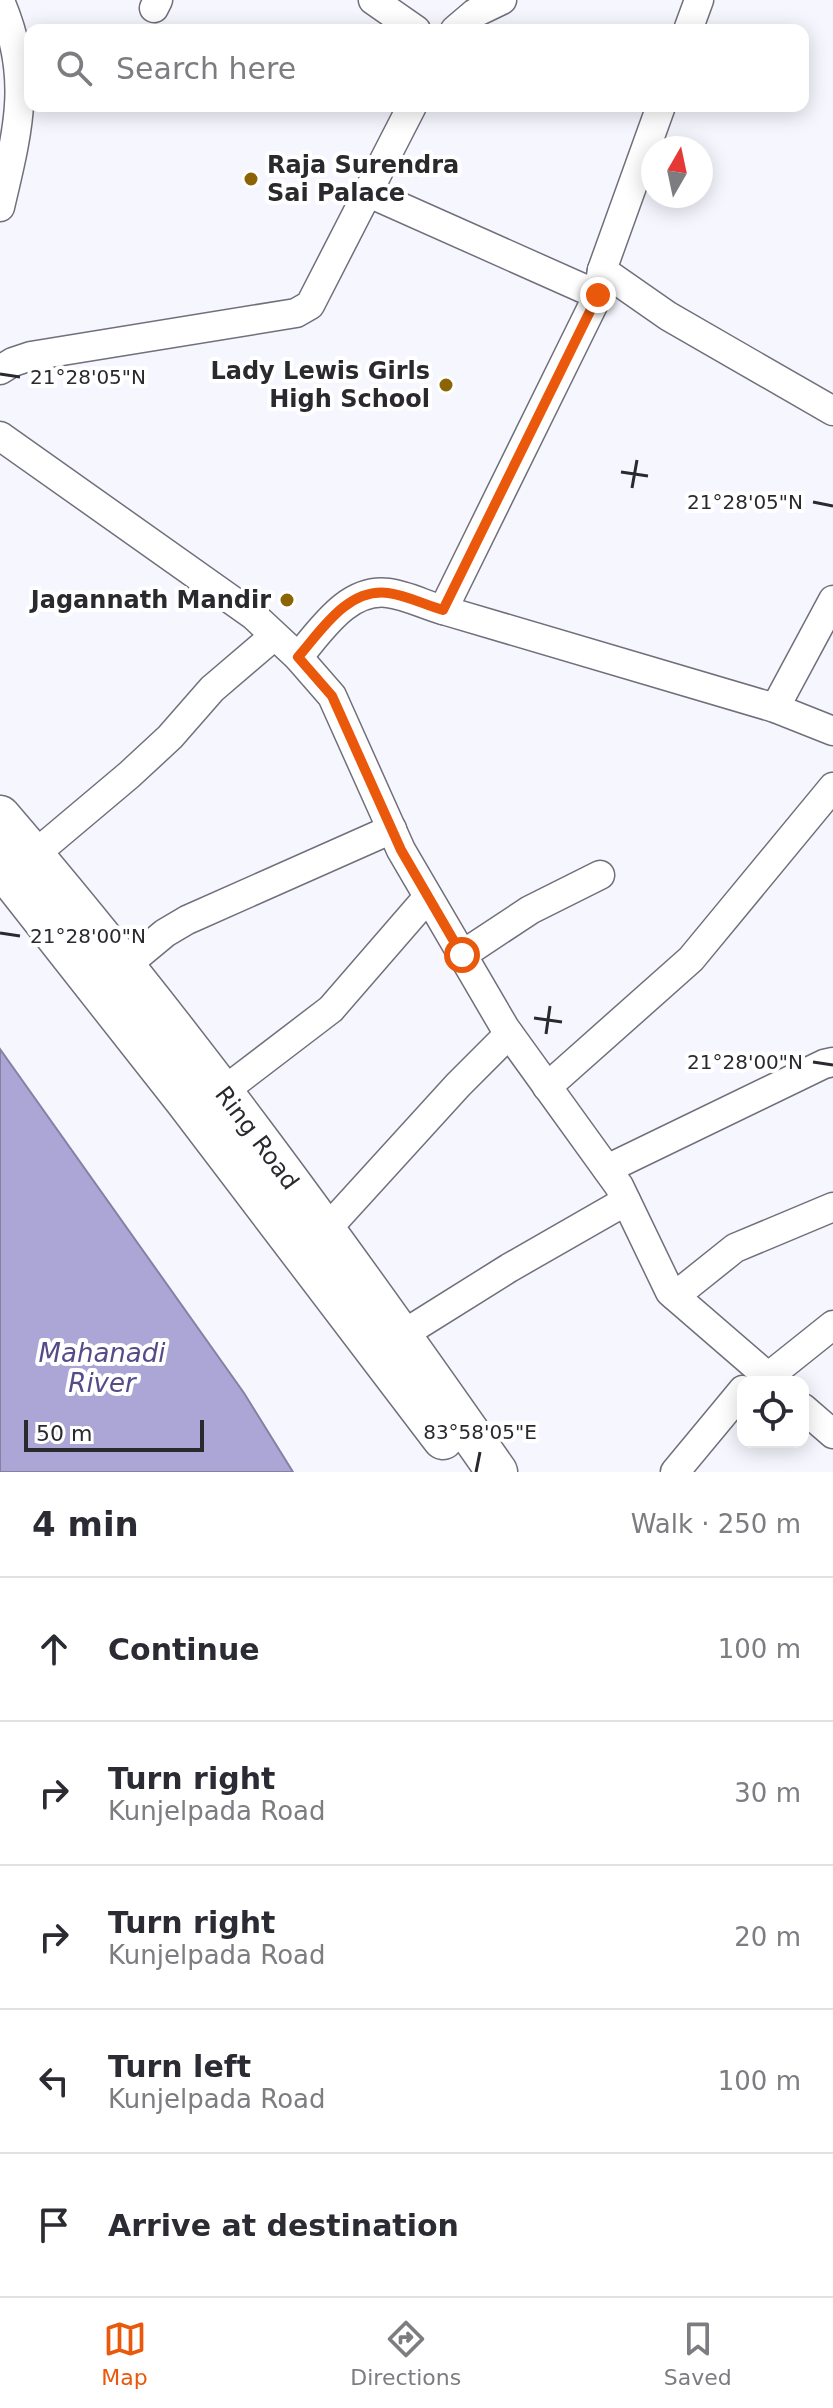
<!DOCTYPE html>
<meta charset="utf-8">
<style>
:root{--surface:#fff;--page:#f7f7f7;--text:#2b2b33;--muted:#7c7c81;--line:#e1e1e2;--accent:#ea580c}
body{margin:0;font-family:"DejaVu Sans",sans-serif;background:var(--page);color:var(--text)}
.controls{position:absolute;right:24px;bottom:24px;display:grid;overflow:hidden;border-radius:16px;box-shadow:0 4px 20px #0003}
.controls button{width:72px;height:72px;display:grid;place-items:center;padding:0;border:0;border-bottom:2px solid var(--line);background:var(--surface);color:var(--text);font:40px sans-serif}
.compass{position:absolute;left:641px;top:136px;width:72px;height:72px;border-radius:50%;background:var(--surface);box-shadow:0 4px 20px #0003;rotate:9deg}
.scale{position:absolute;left:24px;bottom:20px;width:180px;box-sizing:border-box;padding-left:8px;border:4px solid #2a292e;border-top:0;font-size:22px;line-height:28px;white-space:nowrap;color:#2a292e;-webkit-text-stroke:6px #fff;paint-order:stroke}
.stop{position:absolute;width:24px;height:24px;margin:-18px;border:6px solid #ea580c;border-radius:50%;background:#fff}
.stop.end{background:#ea580c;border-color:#fff;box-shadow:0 2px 8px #0008}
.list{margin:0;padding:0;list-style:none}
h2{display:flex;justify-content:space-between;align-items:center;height:104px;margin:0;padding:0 32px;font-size:34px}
h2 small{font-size:26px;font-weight:400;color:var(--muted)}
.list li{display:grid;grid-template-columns:52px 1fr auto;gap:24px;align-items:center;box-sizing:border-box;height:144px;padding:0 32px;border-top:2px solid var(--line)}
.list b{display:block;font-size:30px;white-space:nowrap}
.list p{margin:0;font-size:26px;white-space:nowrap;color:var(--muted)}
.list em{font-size:26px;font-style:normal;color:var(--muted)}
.icon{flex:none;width:44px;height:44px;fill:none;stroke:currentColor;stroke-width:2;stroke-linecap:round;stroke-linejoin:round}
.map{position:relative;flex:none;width:833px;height:1472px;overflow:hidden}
.search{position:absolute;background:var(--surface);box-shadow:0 4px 20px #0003;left:24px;right:24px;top:24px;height:88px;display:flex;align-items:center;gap:20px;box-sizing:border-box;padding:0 28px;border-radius:16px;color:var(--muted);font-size:30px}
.sheet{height:824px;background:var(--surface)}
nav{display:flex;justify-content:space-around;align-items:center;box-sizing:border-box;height:112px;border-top:2px solid var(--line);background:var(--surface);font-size:22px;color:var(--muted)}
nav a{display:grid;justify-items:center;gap:4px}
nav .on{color:var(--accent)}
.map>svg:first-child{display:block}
.water{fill:#aca6d6;stroke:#8580a4;stroke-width:2}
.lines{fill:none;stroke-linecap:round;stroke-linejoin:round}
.street-casing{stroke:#706f7b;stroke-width:31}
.secondary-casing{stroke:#706f7b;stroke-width:43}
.street{stroke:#fff;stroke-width:28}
.secondary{stroke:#fff;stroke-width:40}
.route{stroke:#ea580c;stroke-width:10}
.ticks{fill:none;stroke:#2a292e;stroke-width:3}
.poi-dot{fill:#8c6305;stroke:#fff;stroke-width:3}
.labels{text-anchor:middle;stroke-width:8;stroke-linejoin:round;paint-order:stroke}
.poi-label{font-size:24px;font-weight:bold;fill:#2a292e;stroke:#fff;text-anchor:end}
.street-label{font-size:24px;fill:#2a292e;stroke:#fff}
.water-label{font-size:26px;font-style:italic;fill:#564b89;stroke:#fff}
.ticks-label{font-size:20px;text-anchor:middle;fill:#2a292e;stroke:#fff;stroke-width:8;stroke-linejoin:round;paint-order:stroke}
</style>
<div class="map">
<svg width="833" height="1472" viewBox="0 0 833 1472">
<rect width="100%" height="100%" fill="#f6f6fe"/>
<polygon class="water" points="0,1049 244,1393 293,1472 0,1472"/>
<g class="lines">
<g class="street-casing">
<g id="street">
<polyline points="373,0 416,30"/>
<path d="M 0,1 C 33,77 18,130 0,207"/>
<polyline points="154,8 158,0"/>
<polyline points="455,30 475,13 502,0"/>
<polyline points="688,30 699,0"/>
<polyline points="369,193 598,295"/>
<polyline points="602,270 668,316 833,411"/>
<polyline points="0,370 13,362 31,356 296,313 310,305 412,106"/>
<polyline points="0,436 253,615 298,657 332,696 401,850 505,1028 619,1186 670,1292 774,1382"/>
<polyline points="443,610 775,708 833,731"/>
<path d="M 298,657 C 321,631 347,588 388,593 C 406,595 425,605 443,610 L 598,295 L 602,270 L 661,106"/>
<polyline points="775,708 833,600"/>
<polyline points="34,855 129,775 170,737 212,689 274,636"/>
<polyline points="462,955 530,910 600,875"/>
<polyline points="124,967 165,933 187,920 392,829"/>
<polyline points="547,1087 691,959 833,787"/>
<polyline points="221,1093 331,1009 428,897"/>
<polyline points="607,1169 824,1064 833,1062"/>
<polyline points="325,1231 458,1085 509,1034"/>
<polyline points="675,1296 735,1248 833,1207"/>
<polyline points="402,1335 509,1268 626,1201"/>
<polyline points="768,1377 833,1325"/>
<polyline points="803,1408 833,1434"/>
<polyline points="675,1472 743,1390"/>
</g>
</g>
<g class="secondary-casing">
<g id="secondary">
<path id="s1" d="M 0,816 C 179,1024 340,1247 497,1472"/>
<polyline points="0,865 185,1100 443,1439"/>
</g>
</g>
<use href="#street" class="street"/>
<use href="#secondary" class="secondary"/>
</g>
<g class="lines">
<path class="route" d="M 462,955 L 401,850 L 332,696 L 298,657 C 321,631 347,588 388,593 C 406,595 425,605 443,610 L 598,295"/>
</g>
<path class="ticks" d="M 0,374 L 20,377M 621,472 L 648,476M 632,488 L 637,460M 813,502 L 833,506M 0,933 L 20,936M 534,1018 L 562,1022M 546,1034 L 550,1006M 813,1062 L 833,1065M 476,1472 L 480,1452"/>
<g class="poi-dot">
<circle cx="251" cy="179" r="8"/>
<circle cx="446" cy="385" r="8"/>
<circle cx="287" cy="600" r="8"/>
</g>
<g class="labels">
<g class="poi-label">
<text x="267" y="173" text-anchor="start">Raja Surendra<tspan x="267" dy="28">Sai Palace</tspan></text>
<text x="430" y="379">Lady Lewis Girls<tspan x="430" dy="28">High School</tspan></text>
<text x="271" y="608">Jagannath Mandir</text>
</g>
<g class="street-label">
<text dy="8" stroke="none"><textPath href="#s1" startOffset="412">Ring Road</textPath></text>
</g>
<g class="water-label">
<text x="102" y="1362">Mahanadi<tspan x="102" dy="30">River</tspan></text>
</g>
</g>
<g class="ticks-label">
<text x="88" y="384">21°28'05"N</text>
<text x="745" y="509">21°28'05"N</text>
<text x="88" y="943">21°28'00"N</text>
<text x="745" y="1069">21°28'00"N</text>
<text x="480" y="1439">83°58'05"E</text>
</g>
</svg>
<div class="controls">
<button><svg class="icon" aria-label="locate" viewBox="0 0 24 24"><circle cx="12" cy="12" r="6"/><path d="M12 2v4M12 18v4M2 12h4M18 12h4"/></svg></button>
</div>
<svg class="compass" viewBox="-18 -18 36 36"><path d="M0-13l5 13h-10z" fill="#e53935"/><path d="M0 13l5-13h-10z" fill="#7c7c81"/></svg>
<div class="scale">50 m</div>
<div class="stop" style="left:462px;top:955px"></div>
<div class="stop end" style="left:598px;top:295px"></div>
<div class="search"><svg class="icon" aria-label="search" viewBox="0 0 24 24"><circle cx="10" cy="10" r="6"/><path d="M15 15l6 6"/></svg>Search here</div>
</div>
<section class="sheet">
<h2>4 min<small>Walk · 250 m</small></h2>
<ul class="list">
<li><svg class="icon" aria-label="ahead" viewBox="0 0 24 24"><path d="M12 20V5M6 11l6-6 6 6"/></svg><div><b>Continue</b></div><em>100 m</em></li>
<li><svg class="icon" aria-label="right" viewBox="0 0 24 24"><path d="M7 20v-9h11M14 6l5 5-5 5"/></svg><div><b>Turn right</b><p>Kunjelpada Road</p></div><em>30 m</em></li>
<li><svg class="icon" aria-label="right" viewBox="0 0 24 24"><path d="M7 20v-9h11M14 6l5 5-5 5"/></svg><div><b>Turn right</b><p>Kunjelpada Road</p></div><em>20 m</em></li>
<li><svg class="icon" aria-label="left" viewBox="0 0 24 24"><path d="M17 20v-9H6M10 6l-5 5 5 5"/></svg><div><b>Turn left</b><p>Kunjelpada Road</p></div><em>100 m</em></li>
<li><svg class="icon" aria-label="arrive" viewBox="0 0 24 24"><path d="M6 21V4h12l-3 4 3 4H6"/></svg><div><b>Arrive at destination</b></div></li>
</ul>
</section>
<nav>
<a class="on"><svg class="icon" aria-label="map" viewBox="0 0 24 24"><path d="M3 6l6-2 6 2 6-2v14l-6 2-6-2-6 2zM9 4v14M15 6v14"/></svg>Map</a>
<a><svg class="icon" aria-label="directions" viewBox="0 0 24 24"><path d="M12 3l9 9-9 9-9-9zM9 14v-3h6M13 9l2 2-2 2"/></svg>Directions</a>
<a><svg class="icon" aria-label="saved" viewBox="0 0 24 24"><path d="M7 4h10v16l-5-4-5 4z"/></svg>Saved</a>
</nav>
